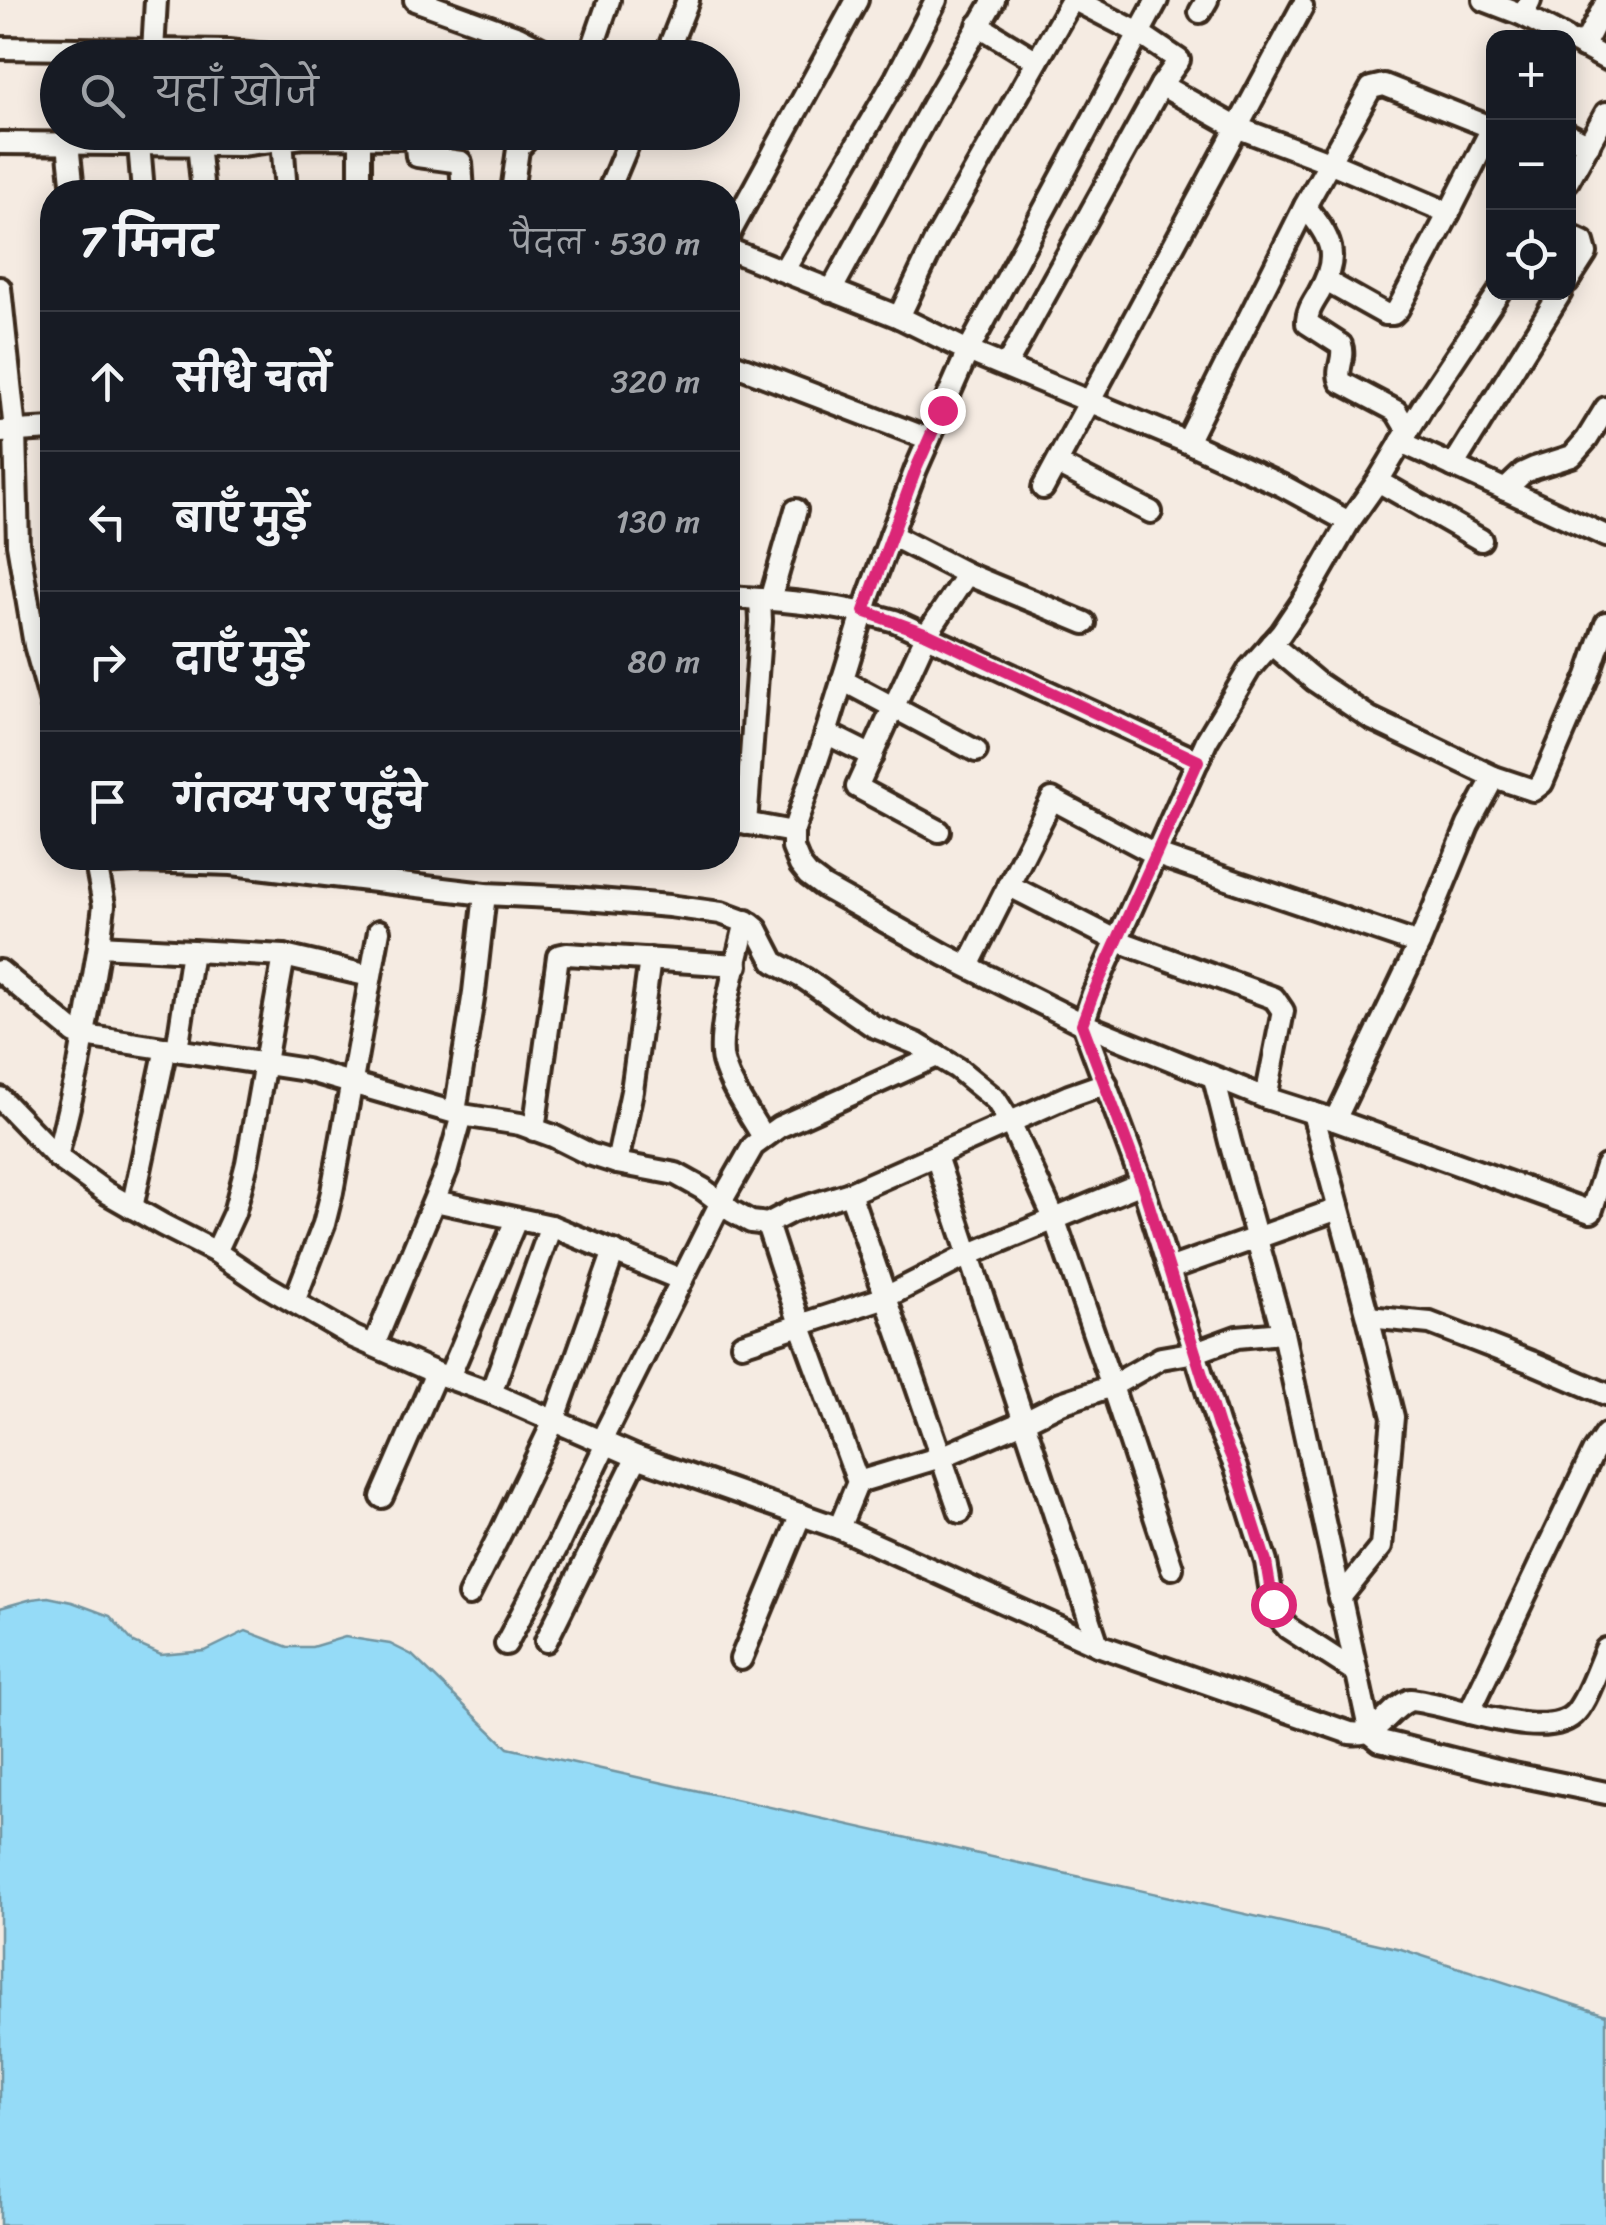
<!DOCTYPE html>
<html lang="hi">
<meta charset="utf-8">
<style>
:root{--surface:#171b24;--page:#20242c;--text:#f1f3f6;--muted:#9ea1a6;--line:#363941}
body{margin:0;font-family:Sriracha,"Playpen Sans Deva",sans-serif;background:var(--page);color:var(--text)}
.controls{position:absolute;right:30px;top:30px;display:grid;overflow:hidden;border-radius:20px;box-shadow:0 5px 25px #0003}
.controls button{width:90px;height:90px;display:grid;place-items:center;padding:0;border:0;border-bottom:2px solid var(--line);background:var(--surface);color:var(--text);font:50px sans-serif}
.stop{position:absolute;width:30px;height:30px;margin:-22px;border:8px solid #db2777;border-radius:50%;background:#fff}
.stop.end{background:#db2777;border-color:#fff;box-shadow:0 2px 10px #0008}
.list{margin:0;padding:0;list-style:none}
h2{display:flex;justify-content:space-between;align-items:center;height:130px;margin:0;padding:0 40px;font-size:42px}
h2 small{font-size:32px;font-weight:400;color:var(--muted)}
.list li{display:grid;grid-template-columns:65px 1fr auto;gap:30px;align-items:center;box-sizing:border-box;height:140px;padding:0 40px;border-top:2px solid var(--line)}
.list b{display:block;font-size:38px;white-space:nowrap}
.list em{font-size:32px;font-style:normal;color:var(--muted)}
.icon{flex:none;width:55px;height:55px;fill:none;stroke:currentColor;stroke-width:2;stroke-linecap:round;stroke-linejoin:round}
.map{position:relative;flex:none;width:1606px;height:2225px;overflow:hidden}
.search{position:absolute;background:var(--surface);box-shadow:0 5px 25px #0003;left:40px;top:40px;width:700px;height:110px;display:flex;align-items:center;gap:25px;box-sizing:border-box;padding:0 35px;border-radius:55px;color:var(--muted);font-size:38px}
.panel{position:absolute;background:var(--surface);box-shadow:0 5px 25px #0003;left:40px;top:180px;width:700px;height:690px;border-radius:40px}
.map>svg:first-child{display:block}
.water{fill:#95dbf7;stroke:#7194a0;stroke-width:2.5}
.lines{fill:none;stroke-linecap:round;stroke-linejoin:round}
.minor-casing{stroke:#3b2a1e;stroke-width:28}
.minor{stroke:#f6f6f2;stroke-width:20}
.route{stroke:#db2777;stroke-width:12}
</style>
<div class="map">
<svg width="1606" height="2225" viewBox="0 0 1606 2225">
<rect width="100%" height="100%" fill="#f5ebe2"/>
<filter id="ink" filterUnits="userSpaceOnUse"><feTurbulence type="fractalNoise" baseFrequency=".01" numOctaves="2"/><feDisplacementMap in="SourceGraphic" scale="20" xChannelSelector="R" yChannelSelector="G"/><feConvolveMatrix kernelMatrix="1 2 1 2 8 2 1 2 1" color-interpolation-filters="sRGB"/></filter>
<g filter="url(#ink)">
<polygon class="water" points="48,1597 72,1602 110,1616 134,1643 161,1655 205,1651 246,1631 288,1647 312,1647 345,1637 390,1644 412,1655 508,1748 1401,1949 1606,2015 1606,2225 0,2225 0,1608 32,1599"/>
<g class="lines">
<g class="minor-casing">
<g id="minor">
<polyline points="415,0 518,37 559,58"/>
<polyline points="1157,0 968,351 916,469 891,535 869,595 823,743 793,832 793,848 800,865 808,875 824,887 945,955 1083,1024 1266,1098 1335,1120 1419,944 1468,825 1494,777"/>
<polyline points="1484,0 1523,15 1530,0"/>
<polyline points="1200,12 1207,0"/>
<polyline points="1523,15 1566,38"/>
<polyline points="978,25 1037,61"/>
<polyline points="1575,42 1606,59"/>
<polyline points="1583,47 1606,3"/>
<polyline points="0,48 228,51 300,58"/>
<polyline points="153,51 156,0"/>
<polyline points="589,58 609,0"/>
<polyline points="665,58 688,0"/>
<polyline points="1161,85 1236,127 1329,162 1449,213 1494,124"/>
<polyline points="1568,134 1589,145"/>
<polyline points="282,139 286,192"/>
<polyline points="0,143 240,145 303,137 415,138 417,156 461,162 463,192"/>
<polyline points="68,143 73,192"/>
<polyline points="139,144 143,192"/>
<polyline points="198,144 203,192"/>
<polyline points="1568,181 1606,113"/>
<polyline points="360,192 360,138"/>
<polyline points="512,192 518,149 534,132"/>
<polyline points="608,192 633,132"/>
<path d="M 1305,206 C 1331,239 1341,254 1319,293 C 1313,303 1307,311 1307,323 L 1341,345 C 1346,358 1335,370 1341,382 L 1396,411 L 1408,431"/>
<polyline points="1568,235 1583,242 1586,253 1568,281"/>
<polyline points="728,236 857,0"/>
<polyline points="728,249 899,317 968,351 1187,442 1283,486 1349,522"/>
<polyline points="784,270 896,78 936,0"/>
<polyline points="1326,281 1385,314 1393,314 1398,309 1449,213"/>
<polyline points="0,288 15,431 18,544 35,645 52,706"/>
<polyline points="831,291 932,106 994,0"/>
<polyline points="899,317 935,241 1072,0"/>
<polyline points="728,362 929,439"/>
<polyline points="1006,366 1161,85 1179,60 1139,33 1075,0"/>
<polyline points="0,432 52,429"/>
<polyline points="1187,442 1305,206 1371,88 1384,85 1490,127"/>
<polyline points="1401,442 1606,536"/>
<polyline points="1057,464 1151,512"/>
<polyline points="1453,466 1561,292"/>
<polyline points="1378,481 1481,540"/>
<polyline points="1043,488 1302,7"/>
<polyline points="1505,490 1523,473 1534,468 1572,456 1587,439 1606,408"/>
<polyline points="891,535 967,574 1085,623"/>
<path d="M 728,597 C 783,600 841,605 895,621 L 1198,761"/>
<polyline points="770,600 796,510"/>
<polyline points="1271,644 1315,681 1370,718 1494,777 1533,790 1542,783 1588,676 1606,623"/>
<polyline points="842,680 976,751"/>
<polyline points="826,733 872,756"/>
<polyline points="728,820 793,832"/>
<polyline points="746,824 761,621 760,599"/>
<polyline points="939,831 857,787 927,634 967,574"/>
<polyline points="96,863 140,861 232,864 485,894 574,898 669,906 721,913 751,924 757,929 774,962 805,979 873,1026 917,1044 957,1068 996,1100 1010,1122 1054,1218 1112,1386 1172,1568"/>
<polyline points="1008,885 1118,941 1274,998 1283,1011 1266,1098"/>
<path d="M 746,921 C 739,953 716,1033 723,1061 C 730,1087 749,1113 763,1137"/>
<polyline points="99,946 284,956 370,976"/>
<polyline points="969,964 1052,799 1157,855 1419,944"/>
<polyline points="0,971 75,1033 85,1036 306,1070 462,1115 520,1124 553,1136 589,1154 617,1163 676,1174 703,1189 733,1212 751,1222 760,1223 767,1224 792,1211 850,1193 1069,1096 1106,1083"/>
<polyline points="177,1050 192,951"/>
<polyline points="1214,1078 1230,1142 1283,1333 1370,1733 1380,1741 1397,1745 1504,1772 1606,1793"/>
<path d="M 0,1098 L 57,1157 L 107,1193 L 163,1225 L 216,1252 L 268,1287 L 354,1337 L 436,1373 L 491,1393 L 637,1457 L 839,1528 L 1098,1645 L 1350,1733 C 1382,1737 1384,1711 1410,1700 C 1447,1702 1548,1746 1576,1712 C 1588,1698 1598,1667 1606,1649"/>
<polyline points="455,1112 474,992 485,894"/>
<polyline points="1313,1113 1368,1317 1393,1417 1381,1547 1339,1599"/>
<polyline points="1335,1120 1591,1212 1606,1166"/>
<polyline points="534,1130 558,956 567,954 737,965"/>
<polyline points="936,1156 1098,1645"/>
<polyline points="57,1157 79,1065 99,946 104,905 95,858"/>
<polyline points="617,1163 632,1091 650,959"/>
<polyline points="850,1193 960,1512"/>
<polyline points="435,1201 551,1226 682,1280"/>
<polyline points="132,1208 166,1048"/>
<polyline points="767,1224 800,1324 858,1482 839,1528"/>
<polyline points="216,1252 234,1213 247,1163 284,956"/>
<polyline points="1169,1269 1338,1209"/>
<polyline points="294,1302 324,1224 332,1192 379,931"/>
<polyline points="1368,1317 1430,1323 1531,1362 1606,1394"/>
<polyline points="742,1344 886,1297 968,1255 1142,1183"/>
<polyline points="374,1345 447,1169 462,1115"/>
<polyline points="449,1377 516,1220"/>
<polyline points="491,1393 551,1226"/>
<polyline points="601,1441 721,1202 753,1146 779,1127 937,1056"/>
<polyline points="858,1482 941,1457 1023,1422 1061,1403 1112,1386 1161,1358 1196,1352 1237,1337 1283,1333"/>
<polyline points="382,1497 436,1373"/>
<polyline points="469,1595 502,1530 554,1421 614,1251"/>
<polyline points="546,1641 637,1457"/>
<polyline points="506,1644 558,1545 606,1444"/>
<polyline points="741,1659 801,1514"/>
<polyline points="1356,1672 1288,1628 1278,1617 1273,1605 1266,1562 1236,1468 1218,1426 1142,1183 1083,1024 1093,994 1207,740 1250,668 1281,633 1308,593 1349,522 1378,481 1423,406 1499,292"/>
<polyline points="1469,1713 1593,1453 1606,1434"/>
</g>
</g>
<use href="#minor" class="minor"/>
</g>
</g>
<g class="lines" filter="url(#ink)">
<polyline class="route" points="942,410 916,469 864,611 927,634 1198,761 1093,994 1082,1024 1142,1183 1218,1426 1236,1468 1266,1562 1273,1604"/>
</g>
</svg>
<div class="controls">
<button>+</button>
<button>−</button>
<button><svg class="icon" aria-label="locate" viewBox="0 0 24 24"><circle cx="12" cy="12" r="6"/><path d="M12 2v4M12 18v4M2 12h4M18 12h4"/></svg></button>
</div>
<div class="stop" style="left:1273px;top:1604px"></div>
<div class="stop end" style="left:942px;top:410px"></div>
<div class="search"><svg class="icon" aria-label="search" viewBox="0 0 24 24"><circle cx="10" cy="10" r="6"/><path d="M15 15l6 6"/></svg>यहाँ खोजें</div>
<section class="panel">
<h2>7 मिनट<small>पैदल · 530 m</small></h2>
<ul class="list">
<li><svg class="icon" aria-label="ahead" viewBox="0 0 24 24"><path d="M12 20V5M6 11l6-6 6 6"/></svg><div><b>सीधे चलें</b></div><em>320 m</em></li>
<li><svg class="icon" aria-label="left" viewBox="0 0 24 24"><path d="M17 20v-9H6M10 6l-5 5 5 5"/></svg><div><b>बाएँ मुड़ें</b></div><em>130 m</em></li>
<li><svg class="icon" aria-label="right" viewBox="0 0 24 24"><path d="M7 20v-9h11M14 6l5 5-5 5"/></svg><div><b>दाएँ मुड़ें</b></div><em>80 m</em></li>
<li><svg class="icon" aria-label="arrive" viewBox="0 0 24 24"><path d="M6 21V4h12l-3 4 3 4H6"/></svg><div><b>गंतव्य पर पहुँचे</b></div></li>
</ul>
</section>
</div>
